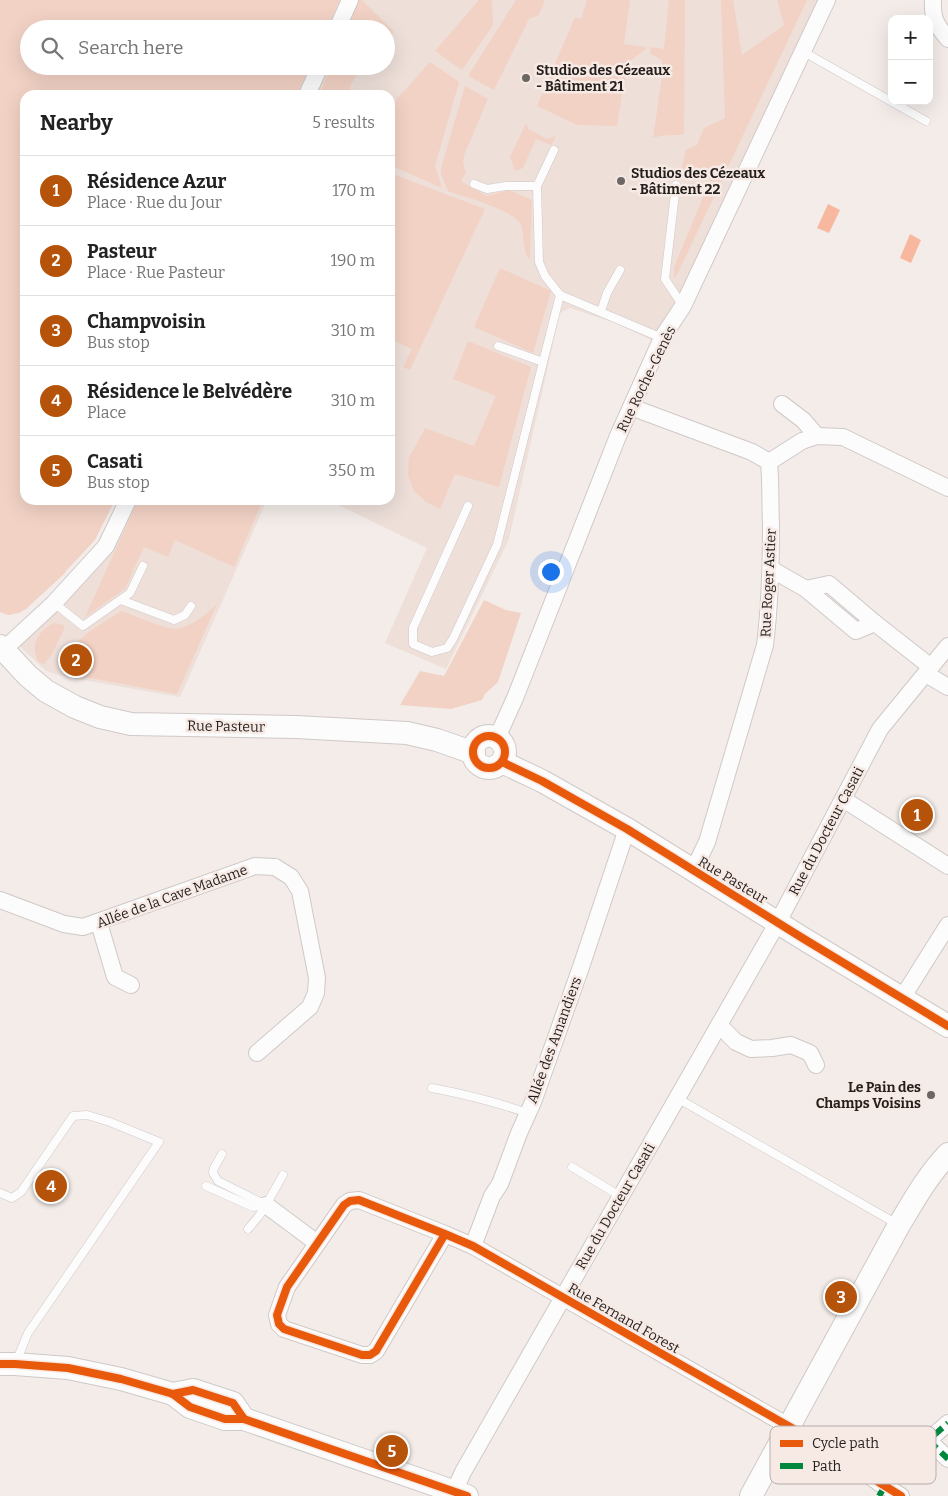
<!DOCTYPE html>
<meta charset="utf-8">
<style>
:root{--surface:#fff;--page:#f2f2f2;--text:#222;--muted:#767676;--line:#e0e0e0;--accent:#b45309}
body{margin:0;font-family:Bitter,serif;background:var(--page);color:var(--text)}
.controls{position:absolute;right:15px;top:15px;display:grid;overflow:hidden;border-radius:10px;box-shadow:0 5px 20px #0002}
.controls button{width:45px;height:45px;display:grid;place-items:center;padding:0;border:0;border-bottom:1px solid var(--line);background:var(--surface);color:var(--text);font:25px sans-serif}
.you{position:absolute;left:550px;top:571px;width:18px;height:18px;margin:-12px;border:4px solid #fff;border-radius:50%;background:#1a73e8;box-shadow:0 0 0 8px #1a73e833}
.badge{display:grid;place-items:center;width:32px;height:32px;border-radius:50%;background:var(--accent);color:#fff;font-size:16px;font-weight:700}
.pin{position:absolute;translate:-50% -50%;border:2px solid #fff;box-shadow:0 1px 5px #0006}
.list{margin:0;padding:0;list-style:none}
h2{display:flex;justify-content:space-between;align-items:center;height:65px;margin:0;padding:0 20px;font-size:21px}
h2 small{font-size:16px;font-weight:400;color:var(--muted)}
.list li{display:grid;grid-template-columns:32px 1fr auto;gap:15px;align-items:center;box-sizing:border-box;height:70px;padding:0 20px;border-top:1px solid var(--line)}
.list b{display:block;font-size:19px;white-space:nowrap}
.list p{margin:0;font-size:16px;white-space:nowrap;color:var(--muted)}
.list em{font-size:16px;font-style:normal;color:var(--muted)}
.icon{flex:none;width:28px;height:28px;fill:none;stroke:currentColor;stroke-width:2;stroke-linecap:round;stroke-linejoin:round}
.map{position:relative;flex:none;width:948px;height:1496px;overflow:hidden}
.search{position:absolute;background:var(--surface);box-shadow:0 5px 20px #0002;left:20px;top:20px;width:375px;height:55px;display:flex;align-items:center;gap:12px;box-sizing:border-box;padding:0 18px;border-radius:28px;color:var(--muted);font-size:19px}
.panel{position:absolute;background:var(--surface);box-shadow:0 5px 20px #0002;left:20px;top:90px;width:375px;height:415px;border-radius:15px}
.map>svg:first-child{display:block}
.built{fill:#eedfd9}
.green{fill:#f2d2c5}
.water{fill:#f8b89f}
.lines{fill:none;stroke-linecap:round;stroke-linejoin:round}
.lane-casing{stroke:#cfc9c7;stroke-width:9}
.street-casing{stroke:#cfc9c7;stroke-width:18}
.secondary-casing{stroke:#cfc9c7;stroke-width:24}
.lane{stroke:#fdfcfc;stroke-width:8}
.street{stroke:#fdfcfc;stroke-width:16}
.secondary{stroke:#fdfcfc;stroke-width:22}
.quiet{stroke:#00873e;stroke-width:6;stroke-dasharray:12 6;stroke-linecap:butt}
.cycleway-casing{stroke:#f7eae5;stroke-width:11}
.cycleway{stroke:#e8590c;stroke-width:8}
.poi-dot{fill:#6c6764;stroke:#f7eae5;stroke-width:2}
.labels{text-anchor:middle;stroke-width:5;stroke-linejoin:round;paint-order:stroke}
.poi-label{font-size:14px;font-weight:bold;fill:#241f1d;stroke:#f7eae5;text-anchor:start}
.street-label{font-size:14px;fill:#241f1d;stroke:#f7eae5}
.key{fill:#f7eae5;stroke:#b8ada9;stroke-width:1}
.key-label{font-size:14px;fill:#241f1d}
</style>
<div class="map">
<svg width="948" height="1496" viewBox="0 0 948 1496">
<rect width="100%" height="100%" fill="#f3ece9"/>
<g class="built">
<polygon points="350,0 827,0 751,160 674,304 651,340 615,323 570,308 560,313 509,539 446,669 385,643 427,548 328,500 390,500 390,95 307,95 320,66 386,66 386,29 337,29"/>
<polygon points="128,500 267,500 180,697 66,677 46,671 13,640 106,546"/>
</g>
<g class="green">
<polygon points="0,0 340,0 327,29 29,29 29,66 310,66 297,95 25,95 25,500 115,500 95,540 66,571 64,574 26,609 19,613 8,615 0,612"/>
<polygon points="359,0 362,0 394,32 386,41 386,29 347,29"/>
<polygon points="479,0 492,0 493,25 462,70 435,51"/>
<polygon points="516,0 545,0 539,15 529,19 494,90 468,76"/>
<polygon points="587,0 630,0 624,44 646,47 646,49 628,62 625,78 626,80 624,81 617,126 577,125 537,106 575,17 581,19"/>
<path d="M 669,0 L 685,0 L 684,134 C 673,136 663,134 653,138 L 663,70 L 662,60 L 650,54 L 651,47 L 664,49 Z"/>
<polygon points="721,0 733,0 742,55 784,25 777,0 807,0 676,277 674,277 674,267 712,176 680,175 686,150 697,145 704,128 725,118"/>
<polygon points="430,62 459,82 435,166 442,188 390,165 390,107"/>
<path d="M 331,66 L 365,66 C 357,75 349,82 349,95 L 319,95 Z"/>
<path d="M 465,86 L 488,99 L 464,155 L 463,163 L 466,172 L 461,181 L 487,196 L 509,190 L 532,200 L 530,259 L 529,259 C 522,249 525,236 521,225 C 515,210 464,197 448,191 L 441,174 L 441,168 Z"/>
<polygon points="526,123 528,129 547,139 556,136 551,145 536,139 523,168 515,171 510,157"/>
<polygon points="390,173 485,209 410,370 403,367 412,349 390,339"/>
<polygon points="500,268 551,291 533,353 474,327"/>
<polygon points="468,341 531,367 499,487 455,474 440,509 426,502 414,491 408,475 409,458 425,428 474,446 496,396 453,379"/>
<polygon points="138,500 263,500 234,567 175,540 168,557 144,547 125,589 85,617"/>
<polygon points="484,600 506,610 521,613 498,682 485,694 482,700 451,709 400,705 420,671 444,676"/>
<path d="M 217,604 L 177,694 L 79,676 L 87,656 L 73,650 C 80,634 107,621 121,611 C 136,616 155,625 169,628 C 187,632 206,614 217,604 Z"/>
<path d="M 54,623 L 63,625 L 65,627 L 52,654 L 44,664 C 39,663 37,661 36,656 C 31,641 42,629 54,623 Z"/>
</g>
<g class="water">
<polygon points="828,204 840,210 829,233 817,228"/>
<polygon points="910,234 921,240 911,263 900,258"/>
</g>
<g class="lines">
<g class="lane-casing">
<g id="lane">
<polyline points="802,51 926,121"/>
<polyline points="554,150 537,186 539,262 545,276 560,295"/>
<polyline points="474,184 487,189 506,186 537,186"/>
<polyline points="676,185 665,279 683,306"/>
<polyline points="601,311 607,293 620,270"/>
<polyline points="498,346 543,362"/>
<polyline points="468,506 413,628 413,644 432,652 447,648 453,639 497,545 560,295 662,338"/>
<polyline points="121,600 174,620 185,615 191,606"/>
<polyline points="54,603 83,626 130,593 143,566"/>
<path d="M 432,1088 C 464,1094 496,1102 527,1113"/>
<polyline points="677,1098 897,1224"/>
<polyline points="222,1154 214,1168 213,1173 218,1181 266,1205 259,1216 248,1229"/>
<polyline points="572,1167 620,1196"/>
<polyline points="206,1186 253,1207 266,1205 283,1175"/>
<polyline points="0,1193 12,1198 21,1192 73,1116 87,1115 110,1122 159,1142 28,1333 16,1362"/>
</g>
</g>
<g class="street-casing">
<g id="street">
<path d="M 933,0 C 932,18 936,25 948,39"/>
<polyline points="337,29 350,0"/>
<polyline points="307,95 320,66"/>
<polyline points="782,404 803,420 817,436"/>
<path d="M 631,407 L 752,452 L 769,462 C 771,482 770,503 771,524 C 771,565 770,605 765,645 L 707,842 L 693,871"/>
<polyline points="769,462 802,441 817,436 843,437 948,488"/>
<polyline points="771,569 806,589 856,631 875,623 931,667"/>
<polyline points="806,589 829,584 875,623"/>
<polyline points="0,653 54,603 106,546 128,500"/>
<polyline points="926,674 948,687"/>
<polyline points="497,738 515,698 618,436 662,338 683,306 827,0"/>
<polyline points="843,799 948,866"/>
<polyline points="0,900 64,924 83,927 255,866 275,867 291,877 300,891 317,978 316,993 310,1007 257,1053"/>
<polyline points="99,923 115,977 131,985"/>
<polyline points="902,998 948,925"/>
<polyline points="719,1025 736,1042 751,1049 772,1048 791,1045 810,1053 816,1065"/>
<polyline points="266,1205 317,1243"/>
<polyline points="445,1234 376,1351 370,1355 362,1355 284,1329 279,1324 277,1315 287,1287 344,1205 350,1201 359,1200 445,1234 473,1246 790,1427 901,1496"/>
<polyline points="473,1246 492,1196 500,1184 519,1133 533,1102 581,967 627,829"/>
<polyline points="928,1440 948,1459"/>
<polyline points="879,1483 948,1423"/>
<polyline points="452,1496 463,1472 778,922 880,729 948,646"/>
</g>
</g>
<g class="secondary-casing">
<g id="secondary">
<polyline points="0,646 28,676 46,691 75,707 100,717 131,724 296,727 407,733 437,740 474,753"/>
<circle cx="489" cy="752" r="16"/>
<polyline points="502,762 542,781 627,829 804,939 948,1026"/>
<polyline points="0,1364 15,1364 68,1368 121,1379 173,1394 190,1407 225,1419 244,1419 467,1496"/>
<polyline points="173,1394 193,1390 233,1403 244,1419"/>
<path d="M 751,1496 L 899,1225 C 914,1200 928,1175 948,1154"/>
</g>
</g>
<use href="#lane" class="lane"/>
<use href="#street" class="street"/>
<use href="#secondary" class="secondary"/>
<g class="quiet">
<polyline points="928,1440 948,1459"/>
<polyline points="879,1483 948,1423"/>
<polyline points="879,1496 885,1486"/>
</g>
<g class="cycleway-casing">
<g id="cycleway">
<circle cx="489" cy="752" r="16"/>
<polyline points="502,762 542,781 627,829 804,939 948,1026"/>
<polyline points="445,1234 376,1351 370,1355 362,1355 284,1329 279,1324 277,1315 287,1287 344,1205 350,1201 359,1200 445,1234 473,1246 790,1427 901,1496"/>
<polyline points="0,1364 15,1364 68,1368 121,1379 173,1394 190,1407 225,1419 244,1419 467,1496"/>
<polyline points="173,1394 193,1390 233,1403 244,1419"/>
</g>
</g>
<use href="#cycleway" class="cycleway"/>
</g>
<g class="poi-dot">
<circle cx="526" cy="78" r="5"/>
<circle cx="621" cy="181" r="5"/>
<circle cx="931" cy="1095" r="5"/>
</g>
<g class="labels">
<g class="poi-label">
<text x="536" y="75">Studios des Cézeaux<tspan x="536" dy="16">- Bâtiment 21</tspan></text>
<text x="631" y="178">Studios des Cézeaux<tspan x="631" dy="16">- Bâtiment 22</tspan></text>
<text x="921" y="1092" text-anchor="end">Le Pain des<tspan x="921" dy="16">Champs Voisins</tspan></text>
</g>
<g class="street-label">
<text transform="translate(646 379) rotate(-64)" y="5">Rue Roche-Genès</text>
<text transform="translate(768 583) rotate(-87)" y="5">Rue Roger Astier</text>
<text transform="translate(226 726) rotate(1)" y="5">Rue Pasteur</text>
<text transform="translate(826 831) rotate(-62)" y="5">Rue du Docteur Casati</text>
<text transform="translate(733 880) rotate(31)" y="5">Rue Pasteur</text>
<text transform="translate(172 896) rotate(-20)" y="5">Allée de la Cave Madame</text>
<text transform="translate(554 1040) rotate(-70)" y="5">Allée des Amandiers</text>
<text transform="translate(615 1206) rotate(-60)" y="5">Rue du Docteur Casati</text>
<text transform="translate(624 1318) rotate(30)" y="5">Rue Fernand Forest</text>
</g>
</g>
<rect x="770" y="1426" width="166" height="58" rx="8" class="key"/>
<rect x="780" y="1440" width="23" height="7" fill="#e8590c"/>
<rect x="780" y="1463" width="23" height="6" fill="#00873e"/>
<g class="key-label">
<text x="812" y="1448">Cycle path</text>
<text x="812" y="1471">Path</text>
</g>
</svg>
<div class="controls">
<button>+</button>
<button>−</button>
</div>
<div class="you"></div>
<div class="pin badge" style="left:917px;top:815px">1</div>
<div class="pin badge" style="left:76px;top:660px">2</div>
<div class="pin badge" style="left:841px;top:1297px">3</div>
<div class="pin badge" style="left:51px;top:1186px">4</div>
<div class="pin badge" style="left:392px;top:1451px">5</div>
<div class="search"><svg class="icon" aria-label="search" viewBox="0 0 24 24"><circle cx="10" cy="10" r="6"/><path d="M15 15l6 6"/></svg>Search here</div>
<section class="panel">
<h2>Nearby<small>5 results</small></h2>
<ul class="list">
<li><span class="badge">1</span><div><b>Résidence Azur</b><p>Place · Rue du Jour</p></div><em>170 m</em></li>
<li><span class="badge">2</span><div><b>Pasteur</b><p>Place · Rue Pasteur</p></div><em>190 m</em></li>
<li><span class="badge">3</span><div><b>Champvoisin</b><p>Bus stop</p></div><em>310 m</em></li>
<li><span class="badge">4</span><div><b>Résidence le Belvédère</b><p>Place</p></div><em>310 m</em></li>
<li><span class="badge">5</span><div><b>Casati</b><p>Bus stop</p></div><em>350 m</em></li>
</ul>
</section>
</div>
